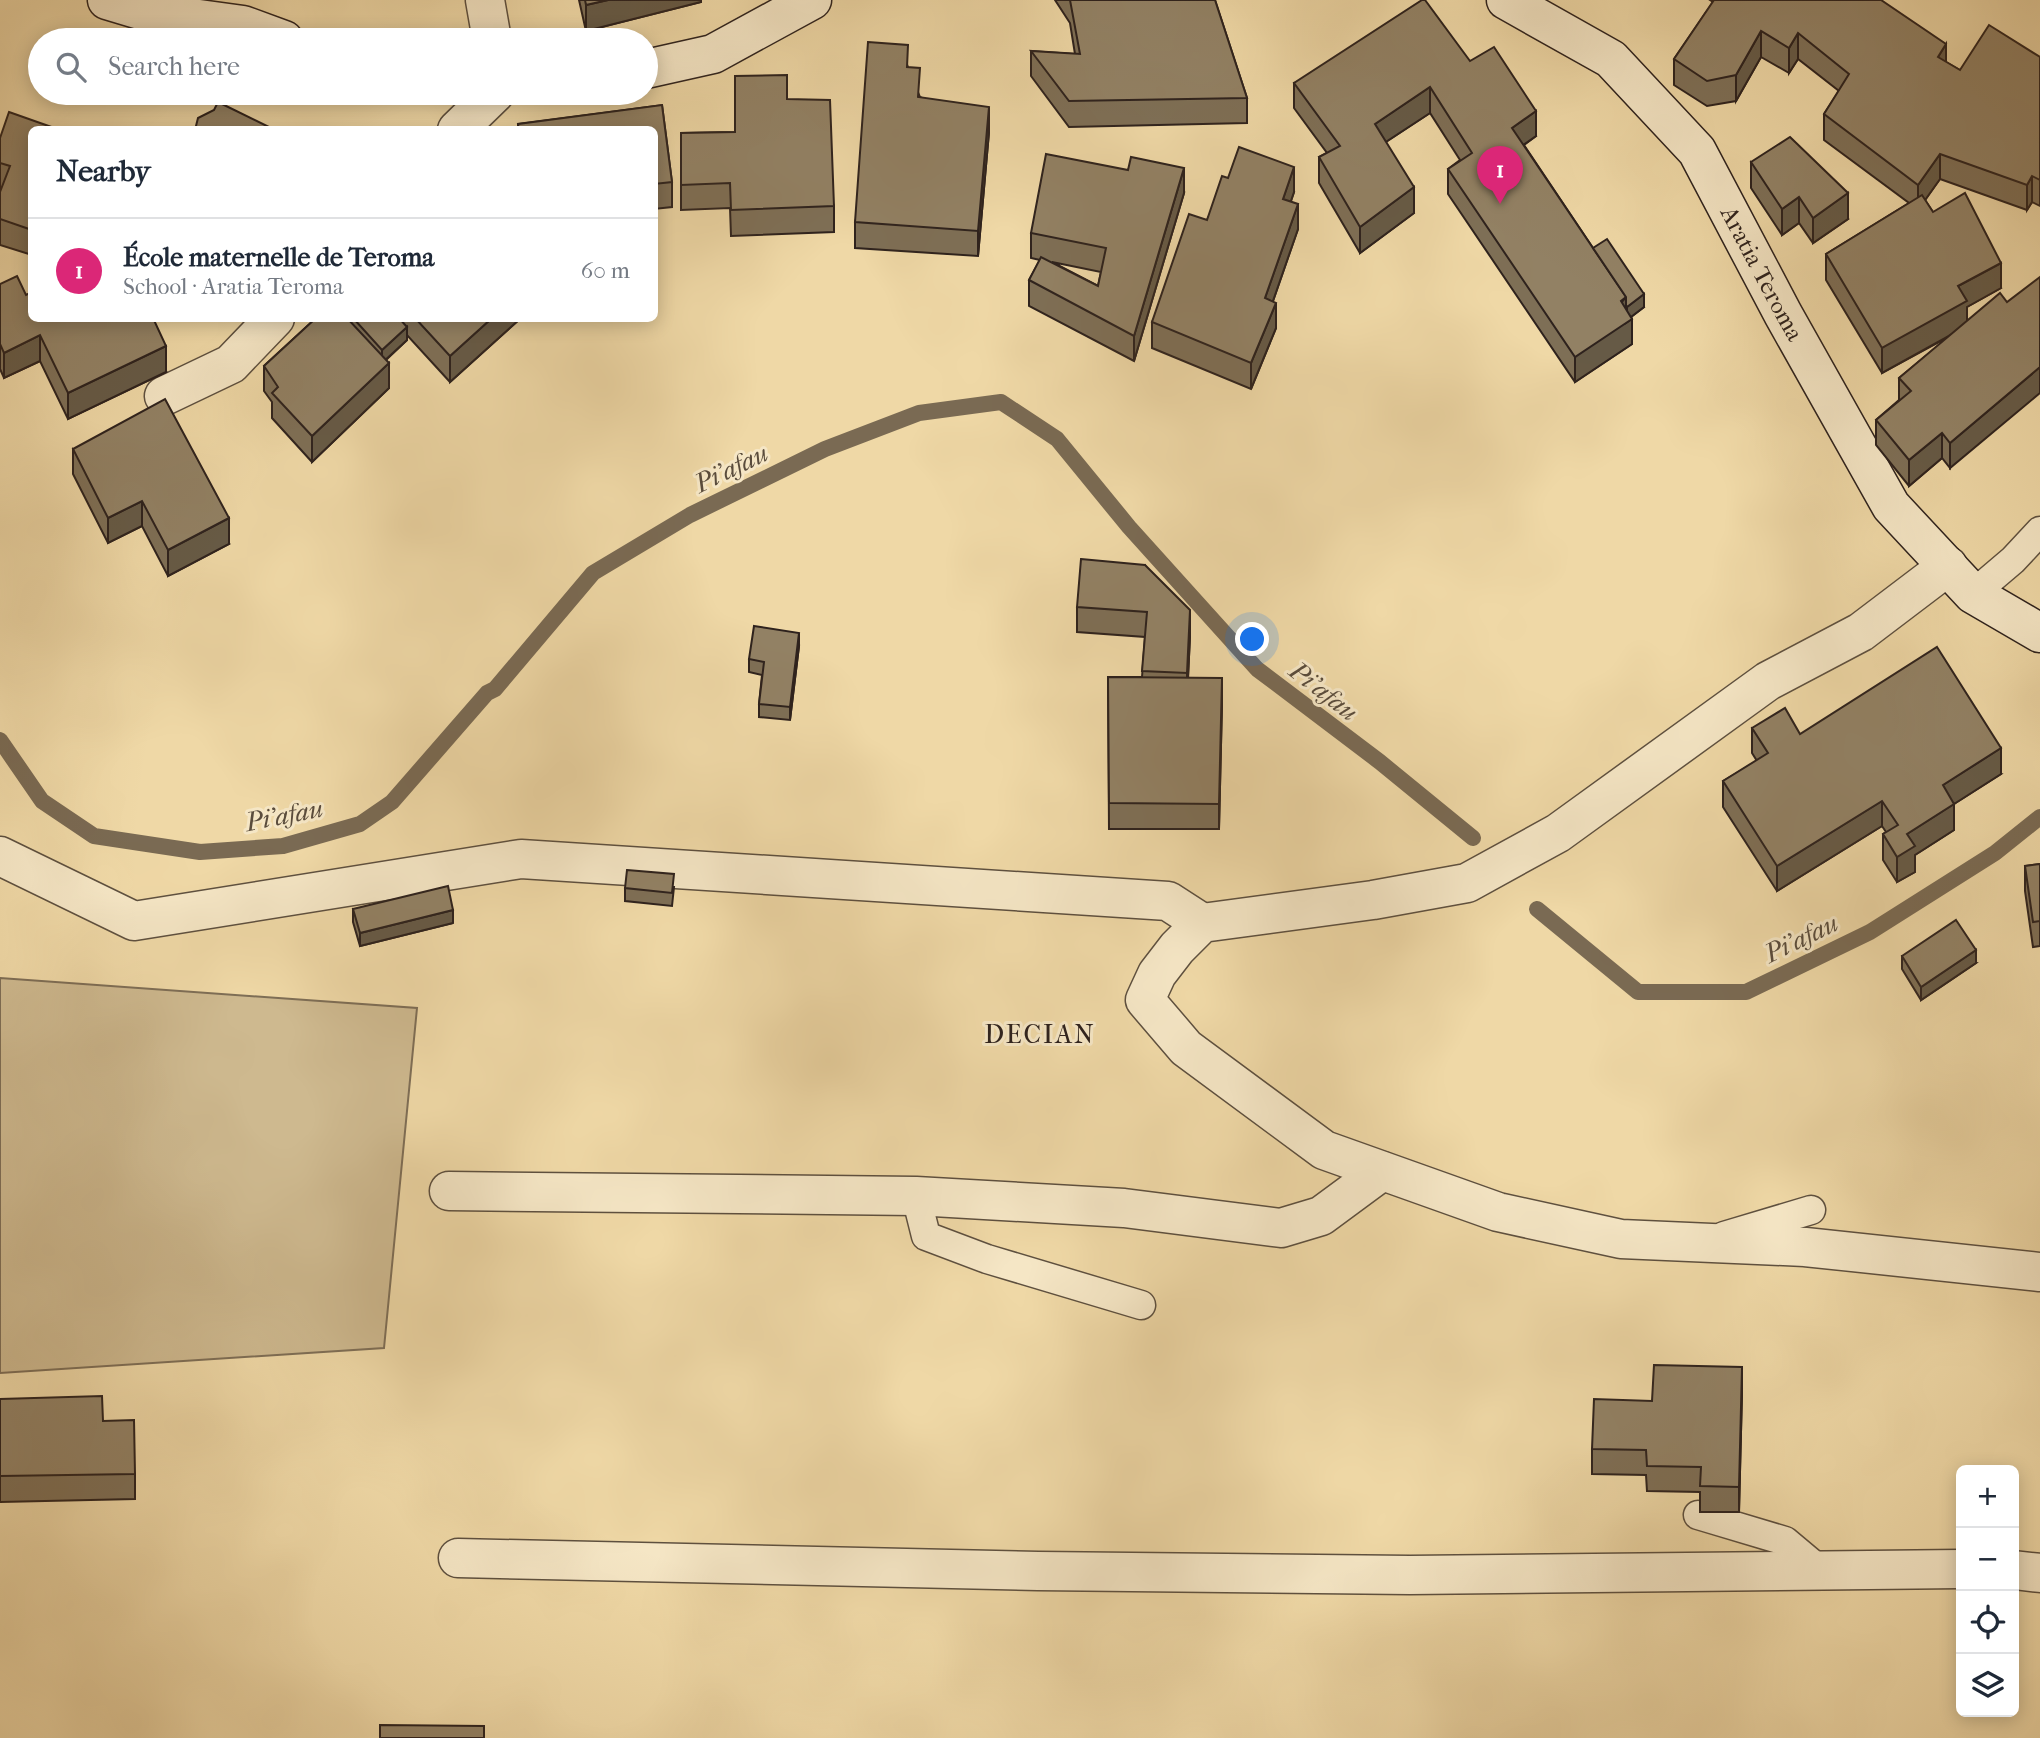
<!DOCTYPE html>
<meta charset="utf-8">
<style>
:root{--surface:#fff;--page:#f6f6f7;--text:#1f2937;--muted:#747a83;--line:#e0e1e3;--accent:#db2777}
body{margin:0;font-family:"IM FELL French Canon",serif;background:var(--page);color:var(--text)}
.controls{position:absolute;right:21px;bottom:21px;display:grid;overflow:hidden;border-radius:10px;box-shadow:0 4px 18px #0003}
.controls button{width:63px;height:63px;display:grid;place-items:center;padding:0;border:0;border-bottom:2px solid var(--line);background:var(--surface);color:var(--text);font:35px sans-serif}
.you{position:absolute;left:1253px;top:640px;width:24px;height:24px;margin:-18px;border:5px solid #fff;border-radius:50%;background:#1a73e8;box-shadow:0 0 0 10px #1a73e833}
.badge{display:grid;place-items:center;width:46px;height:46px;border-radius:50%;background:var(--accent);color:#fff;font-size:23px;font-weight:700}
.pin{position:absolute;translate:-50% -58px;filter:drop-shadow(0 2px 4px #0008)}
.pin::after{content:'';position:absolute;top:37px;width:24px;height:21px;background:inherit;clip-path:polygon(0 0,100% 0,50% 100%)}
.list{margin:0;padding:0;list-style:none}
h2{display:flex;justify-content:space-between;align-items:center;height:91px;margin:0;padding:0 28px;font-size:30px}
h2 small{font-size:23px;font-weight:400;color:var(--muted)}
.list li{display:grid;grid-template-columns:46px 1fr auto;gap:21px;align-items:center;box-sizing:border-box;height:105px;padding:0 28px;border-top:2px solid var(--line)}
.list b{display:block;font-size:26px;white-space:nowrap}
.list p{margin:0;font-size:23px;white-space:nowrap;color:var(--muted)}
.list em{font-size:23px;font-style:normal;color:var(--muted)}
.icon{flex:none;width:38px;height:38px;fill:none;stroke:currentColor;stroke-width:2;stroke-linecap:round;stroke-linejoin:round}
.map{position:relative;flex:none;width:2040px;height:1738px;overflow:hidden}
.search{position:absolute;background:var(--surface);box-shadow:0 4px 18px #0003;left:28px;top:28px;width:630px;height:77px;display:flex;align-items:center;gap:18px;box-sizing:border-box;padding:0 24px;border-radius:38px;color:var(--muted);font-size:26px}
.panel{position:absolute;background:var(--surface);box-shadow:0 4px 18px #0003;left:28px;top:126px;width:630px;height:196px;border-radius:10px}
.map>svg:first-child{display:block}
.green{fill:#ceb98f;stroke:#7e6e56;stroke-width:2}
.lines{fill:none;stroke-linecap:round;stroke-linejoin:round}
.stream{stroke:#7a6a53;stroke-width:16}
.lane-casing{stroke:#5e503f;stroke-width:31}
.street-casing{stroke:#5e503f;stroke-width:41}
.secondary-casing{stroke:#2e221d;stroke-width:41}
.lane{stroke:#f5e6c5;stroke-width:28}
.street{stroke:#f5e6c5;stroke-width:38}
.secondary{stroke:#f5e6c5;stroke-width:38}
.wall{fill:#7e6f56;stroke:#2e221d;stroke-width:2;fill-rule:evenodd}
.shaded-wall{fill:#665a46;stroke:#2e221d;stroke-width:2}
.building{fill:#928164;stroke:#2e221d;stroke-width:2}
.labels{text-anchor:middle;stroke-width:6;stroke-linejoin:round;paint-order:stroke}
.street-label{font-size:24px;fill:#2e221d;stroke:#f5e6c5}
.water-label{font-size:26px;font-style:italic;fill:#5a4c3c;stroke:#f5e6c5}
.neighbourhood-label{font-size:26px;letter-spacing:2px;fill:#2e221d;stroke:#f5e6c5}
</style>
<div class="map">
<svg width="2040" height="1738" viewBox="0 0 2040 1738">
<rect width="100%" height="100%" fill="#efd8a6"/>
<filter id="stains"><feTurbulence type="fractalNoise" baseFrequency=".00286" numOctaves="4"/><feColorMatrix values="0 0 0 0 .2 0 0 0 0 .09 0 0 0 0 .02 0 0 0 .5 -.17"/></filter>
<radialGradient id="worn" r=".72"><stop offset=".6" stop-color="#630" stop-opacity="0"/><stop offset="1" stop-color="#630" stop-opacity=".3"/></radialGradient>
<polygon class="green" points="0,978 417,1008 384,1348 0,1373"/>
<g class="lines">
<g class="stream">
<polyline points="0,740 42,801 94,836 200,852 283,846 360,824 392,802 487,693 495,689 593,573 690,515 825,449 919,413 1001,402 1057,439 1129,527 1257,669 1380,762 1473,838"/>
<polyline points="1537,909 1638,992 1746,992 1870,932 1995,853 2040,817"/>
</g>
<g class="lane-casing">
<g id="lane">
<polyline points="1973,594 2013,560 2040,531"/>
<polyline points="916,1196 926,1236 987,1259 1141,1305"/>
<polyline points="1724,1236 1811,1210"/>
<polyline points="1698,1515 1785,1541 1822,1572"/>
</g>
</g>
<g class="street-casing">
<g id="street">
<polyline points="485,0 492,40"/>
<polyline points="457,130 495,93"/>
<polyline points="164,396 231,364 275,318"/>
<polyline points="1948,566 1861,632 1768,681 1558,833 1467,883 1373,900 1202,923 1177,948 1157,974 1145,1000 1186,1048 1324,1150 1498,1212 1621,1239 1805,1247 2040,1272"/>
<polyline points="0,856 134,921 521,859 1168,901 1202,923"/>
<polyline points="449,1191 916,1196 1124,1208 1281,1228 1321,1216 1382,1171"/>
<polyline points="458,1558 1038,1571 1410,1575 1961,1569"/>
<polyline points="2014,1570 2040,1573"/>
</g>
</g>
<g class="secondary-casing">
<g id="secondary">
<polyline points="107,0 147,12 243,25 284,40"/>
<path id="s1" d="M 1506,0 L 1611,59 L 1697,151 L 1783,314 L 1891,506 L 1973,594 L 2040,633"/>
<polyline points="646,69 713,54 812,0"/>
</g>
</g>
<use href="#lane" class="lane"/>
<use href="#street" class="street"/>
<use href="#secondary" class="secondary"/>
</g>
<g class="wall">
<polygon points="579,0 701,0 701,2 586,31"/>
<polygon points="1055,0 1215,0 1247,98 1247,123 1069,127 1031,76 1031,51 1075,54 1070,23"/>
<polygon points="1710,0 1881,0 1946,62 1960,70 2040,57 2040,206 2032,202 2027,210 1940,179 1925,200 1933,212 2001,288 1967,307 1950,468 1942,458 1909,486 1876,445 1876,420 1899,400 1899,378 1950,336 1882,373 1826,280 1826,254 1909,203 1824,140 1824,114 1839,91 1798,59 1789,73 1761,57 1736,101 1707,106 1674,85 1674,59 1713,2"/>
<polygon points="1470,61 1536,136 1524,145 1593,248 1644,307 1631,317 1632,344 1575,382 1448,194 1448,169 1460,160 1430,113 1386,142 1414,213 1360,253 1319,183 1319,157 1327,153 1294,108 1294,83"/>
<polygon points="908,67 920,97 989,132 978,256 855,248 855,222"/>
<polygon points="787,99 834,206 834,232 731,236 730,208 681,210 681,133 735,132"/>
<polygon points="662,105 672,182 672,207 654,209 654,130 518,130 518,124"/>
<polygon points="32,130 32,255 0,245 0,192 1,189 0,188 0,138"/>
<polygon points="1751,162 1848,219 1813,243 1799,223 1782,235 1751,188"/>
<polygon points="1228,178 1294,192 1291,201 1298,229 1273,301 1276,328 1251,389 1152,348 1152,322 1207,220"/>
<path d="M 1184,193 L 1134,361 L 1029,306 L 1029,280 L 1040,260 L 1031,258 L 1031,233 ZM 1052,262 L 1101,272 L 1098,286 Z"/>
<polygon points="0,284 26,295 166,372 68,419 40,361 4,378 0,369"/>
<polygon points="316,318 521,318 450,382 407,335 407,340 386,360 389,388 312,462 272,418 272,402 264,391 264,366"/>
<polygon points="73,449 229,544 168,576 142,526 108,543 73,474"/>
<polygon points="1145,565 1190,636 1188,677 1222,703 1219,829 1109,829 1108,677 1142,677 1145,637 1077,632 1077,607"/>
<polygon points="799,646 790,720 759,717 759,704 762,675 749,672 749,659"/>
<polygon points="1752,728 1800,734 2001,774 1954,804 1954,830 1915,855 1915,872 1897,882 1883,860 1883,834 1886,832 1882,826 1777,891 1723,807 1723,781 1757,761 1752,753"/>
<polygon points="2040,864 2040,946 2033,947 2025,891 2025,866"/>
<polygon points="674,887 672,906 625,901 625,888"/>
<polygon points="353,909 453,923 360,946 353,922"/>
<polygon points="1902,956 1976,963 1921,1000 1902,969"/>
<polygon points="1742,1392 1739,1512 1700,1512 1700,1492 1647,1491 1646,1475 1592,1474 1592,1449 1652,1401"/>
<polygon points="0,1399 103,1421 135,1474 135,1499 0,1502"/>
</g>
<g class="shaded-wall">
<polygon points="608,0 701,0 701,2 586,31 586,5"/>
<polygon points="1761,31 1761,57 1736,101 1736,75"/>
<polygon points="1798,33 1798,59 1789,73 1789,48"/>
<polygon points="1946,44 1946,69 1938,57"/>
<polygon points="1430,87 1430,113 1375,149 1375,124"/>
<polygon points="989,107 989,132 978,256 978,231"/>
<polygon points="1536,111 1536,136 1512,153 1512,128"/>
<polygon points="1940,154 1940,179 1918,210 1918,185"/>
<polygon points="1294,167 1294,192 1283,224 1283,199"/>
<polygon points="1184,168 1184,193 1134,361 1134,336"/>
<polygon points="2032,176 2032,202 2027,210 2027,185"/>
<polygon points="1414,187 1414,213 1360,253 1360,227"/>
<polygon points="1848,193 1848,219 1813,243 1813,218"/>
<polygon points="1799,197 1799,223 1782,235 1782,209"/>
<polygon points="1298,204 1298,229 1265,324 1265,298"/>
<polygon points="2001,263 2001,288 1967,307 1967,326 1882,373 1882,348 1958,286"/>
<polygon points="1644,294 1644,307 1627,320 1627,307"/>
<polygon points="1626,297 1626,323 1632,319 1632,344 1575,382 1575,357"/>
<polygon points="1276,303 1276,328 1251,389 1251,363"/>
<polygon points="492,318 521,318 450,382 450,356"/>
<polygon points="407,327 407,340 382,363 382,350"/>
<polygon points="40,335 40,361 4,378 4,353"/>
<polygon points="166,346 166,372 68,419 68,393"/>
<polygon points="389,363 389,388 312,462 312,436"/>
<polygon points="2040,367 2040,393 1950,468 1950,443"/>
<polygon points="1942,433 1942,458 1909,486 1909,460"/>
<polygon points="142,501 142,526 108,543 108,518"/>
<polygon points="229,518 229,544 168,576 168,550"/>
<polygon points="1190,610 1190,636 1187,699 1187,673"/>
<polygon points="799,633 799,646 790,720 790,707"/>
<polygon points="1222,678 1222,703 1219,829 1219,804"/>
<polygon points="2001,748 2001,774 1943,811 1943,785"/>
<polygon points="1882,801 1882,826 1777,891 1777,866"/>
<polygon points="1954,804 1954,830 1915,855 1915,872 1897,882 1897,857 1907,834"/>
<polygon points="453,910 453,923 360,946 360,933"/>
<polygon points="1976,950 1976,963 1921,1000 1921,987"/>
<polygon points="1742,1367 1742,1392 1739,1512 1739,1487"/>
</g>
<g class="building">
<polygon points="585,0 608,0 586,5"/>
<polygon points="1070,0 1215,0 1247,98 1069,101 1031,51 1080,54"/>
<polygon points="1422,0 1425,0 1470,61 1494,47 1536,111 1512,128 1626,297 1621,301 1632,319 1575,357 1448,169 1472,153 1430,87 1375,124 1414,187 1360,227 1319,157 1340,146 1294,83"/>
<polygon points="1714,0 1881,0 1946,44 1938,57 1960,70 1989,25 2040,57 2040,180 2032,176 2027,185 1940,154 1918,185 1824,114 1849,74 1798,33 1789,48 1761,31 1736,75 1707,81 1674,59"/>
<polygon points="868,42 908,45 907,67 920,68 918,97 989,107 978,231 855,222"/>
<polygon points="787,75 787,99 830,100 834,206 731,210 730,183 681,185 681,133 735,132 735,76"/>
<polygon points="218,102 275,130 195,130 198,118 214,110"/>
<polygon points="662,105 672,182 654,184 654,130 519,130 518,124"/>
<polygon points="9,112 60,130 32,130 32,230 0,219 0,192 10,166 0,163 0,138"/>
<polygon points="1790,137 1848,193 1813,218 1799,197 1782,209 1751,162"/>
<polygon points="1239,147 1294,167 1283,199 1298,204 1265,298 1276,303 1251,363 1152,322 1189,214 1207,220 1222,176 1228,178"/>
<polygon points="1046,154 1128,170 1131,157 1184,168 1134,336 1029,280 1041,257 1098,286 1106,248 1031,233"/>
<polygon points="1965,193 2001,263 1958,286 1967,301 1882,348 1826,254 1922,195 1933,212"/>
<polygon points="1607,239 1644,294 1627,307 1626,305 1626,297 1593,248"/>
<polygon points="17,276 26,295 32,292 32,318 153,318 166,346 68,393 40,335 4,353 0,344 0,284"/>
<polygon points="2040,277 2040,367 1950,443 1942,433 1909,460 1876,420 1911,391 1899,378 2000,293 2007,302"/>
<polygon points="316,318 347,318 389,363 312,436 272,393 278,387 264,366"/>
<polygon points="353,318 399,318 407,327 382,350"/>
<polygon points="415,318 492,318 450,356"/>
<polygon points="165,399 229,518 168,550 142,501 108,518 73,449"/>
<polygon points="1081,559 1145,565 1190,610 1187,673 1142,671 1147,612 1077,607"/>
<polygon points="754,626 799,633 790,707 759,704 764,662 749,659"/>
<polygon points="1937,647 2001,748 1943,785 1954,804 1907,834 1915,846 1897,857 1883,834 1898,825 1882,801 1777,866 1723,781 1768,753 1752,728 1785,708 1800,734"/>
<polygon points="1108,677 1222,678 1219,804 1109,803"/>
<polygon points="2040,864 2040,921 2033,922 2025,866"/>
<polygon points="627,870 674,874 672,893 625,888"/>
<polygon points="448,886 453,910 360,933 353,909"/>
<polygon points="1956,920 1976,950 1921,987 1902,956"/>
<polygon points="1654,1365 1742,1367 1739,1487 1700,1486 1701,1467 1647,1466 1646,1450 1592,1449 1594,1399 1652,1401"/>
<polygon points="102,1396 103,1421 134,1420 135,1474 0,1476 0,1399"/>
<polygon points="380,1725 484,1726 484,1738 380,1738"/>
</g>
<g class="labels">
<g class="street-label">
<text dy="8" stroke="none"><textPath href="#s1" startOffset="385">Aratia Teroma</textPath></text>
</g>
<g class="water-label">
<text transform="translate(731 468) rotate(-26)" y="9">Pi'afau</text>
<text transform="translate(1324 691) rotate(38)" y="9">Pi'afau</text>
<text transform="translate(284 815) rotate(-11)" y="9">Pi'afau</text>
<text transform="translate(1801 938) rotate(-26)" y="9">Pi'afau</text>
</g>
<g class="neighbourhood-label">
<text x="1040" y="1043">DECIAN</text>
</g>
</g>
<rect width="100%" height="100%" filter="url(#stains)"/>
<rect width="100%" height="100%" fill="url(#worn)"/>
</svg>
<div class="controls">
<button>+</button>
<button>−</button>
<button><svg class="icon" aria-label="locate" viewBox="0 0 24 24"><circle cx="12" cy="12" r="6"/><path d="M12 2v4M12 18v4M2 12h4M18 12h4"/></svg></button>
<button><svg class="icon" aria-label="layers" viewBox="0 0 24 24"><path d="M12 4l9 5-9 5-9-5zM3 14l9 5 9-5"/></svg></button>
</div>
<div class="you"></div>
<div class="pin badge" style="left:1500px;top:204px">1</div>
<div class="search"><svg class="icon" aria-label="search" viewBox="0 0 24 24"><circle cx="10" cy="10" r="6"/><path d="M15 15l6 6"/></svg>Search here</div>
<section class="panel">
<h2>Nearby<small></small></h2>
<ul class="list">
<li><span class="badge">1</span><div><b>École maternelle de Teroma</b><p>School · Aratia Teroma</p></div><em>60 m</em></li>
</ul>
</section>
</div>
